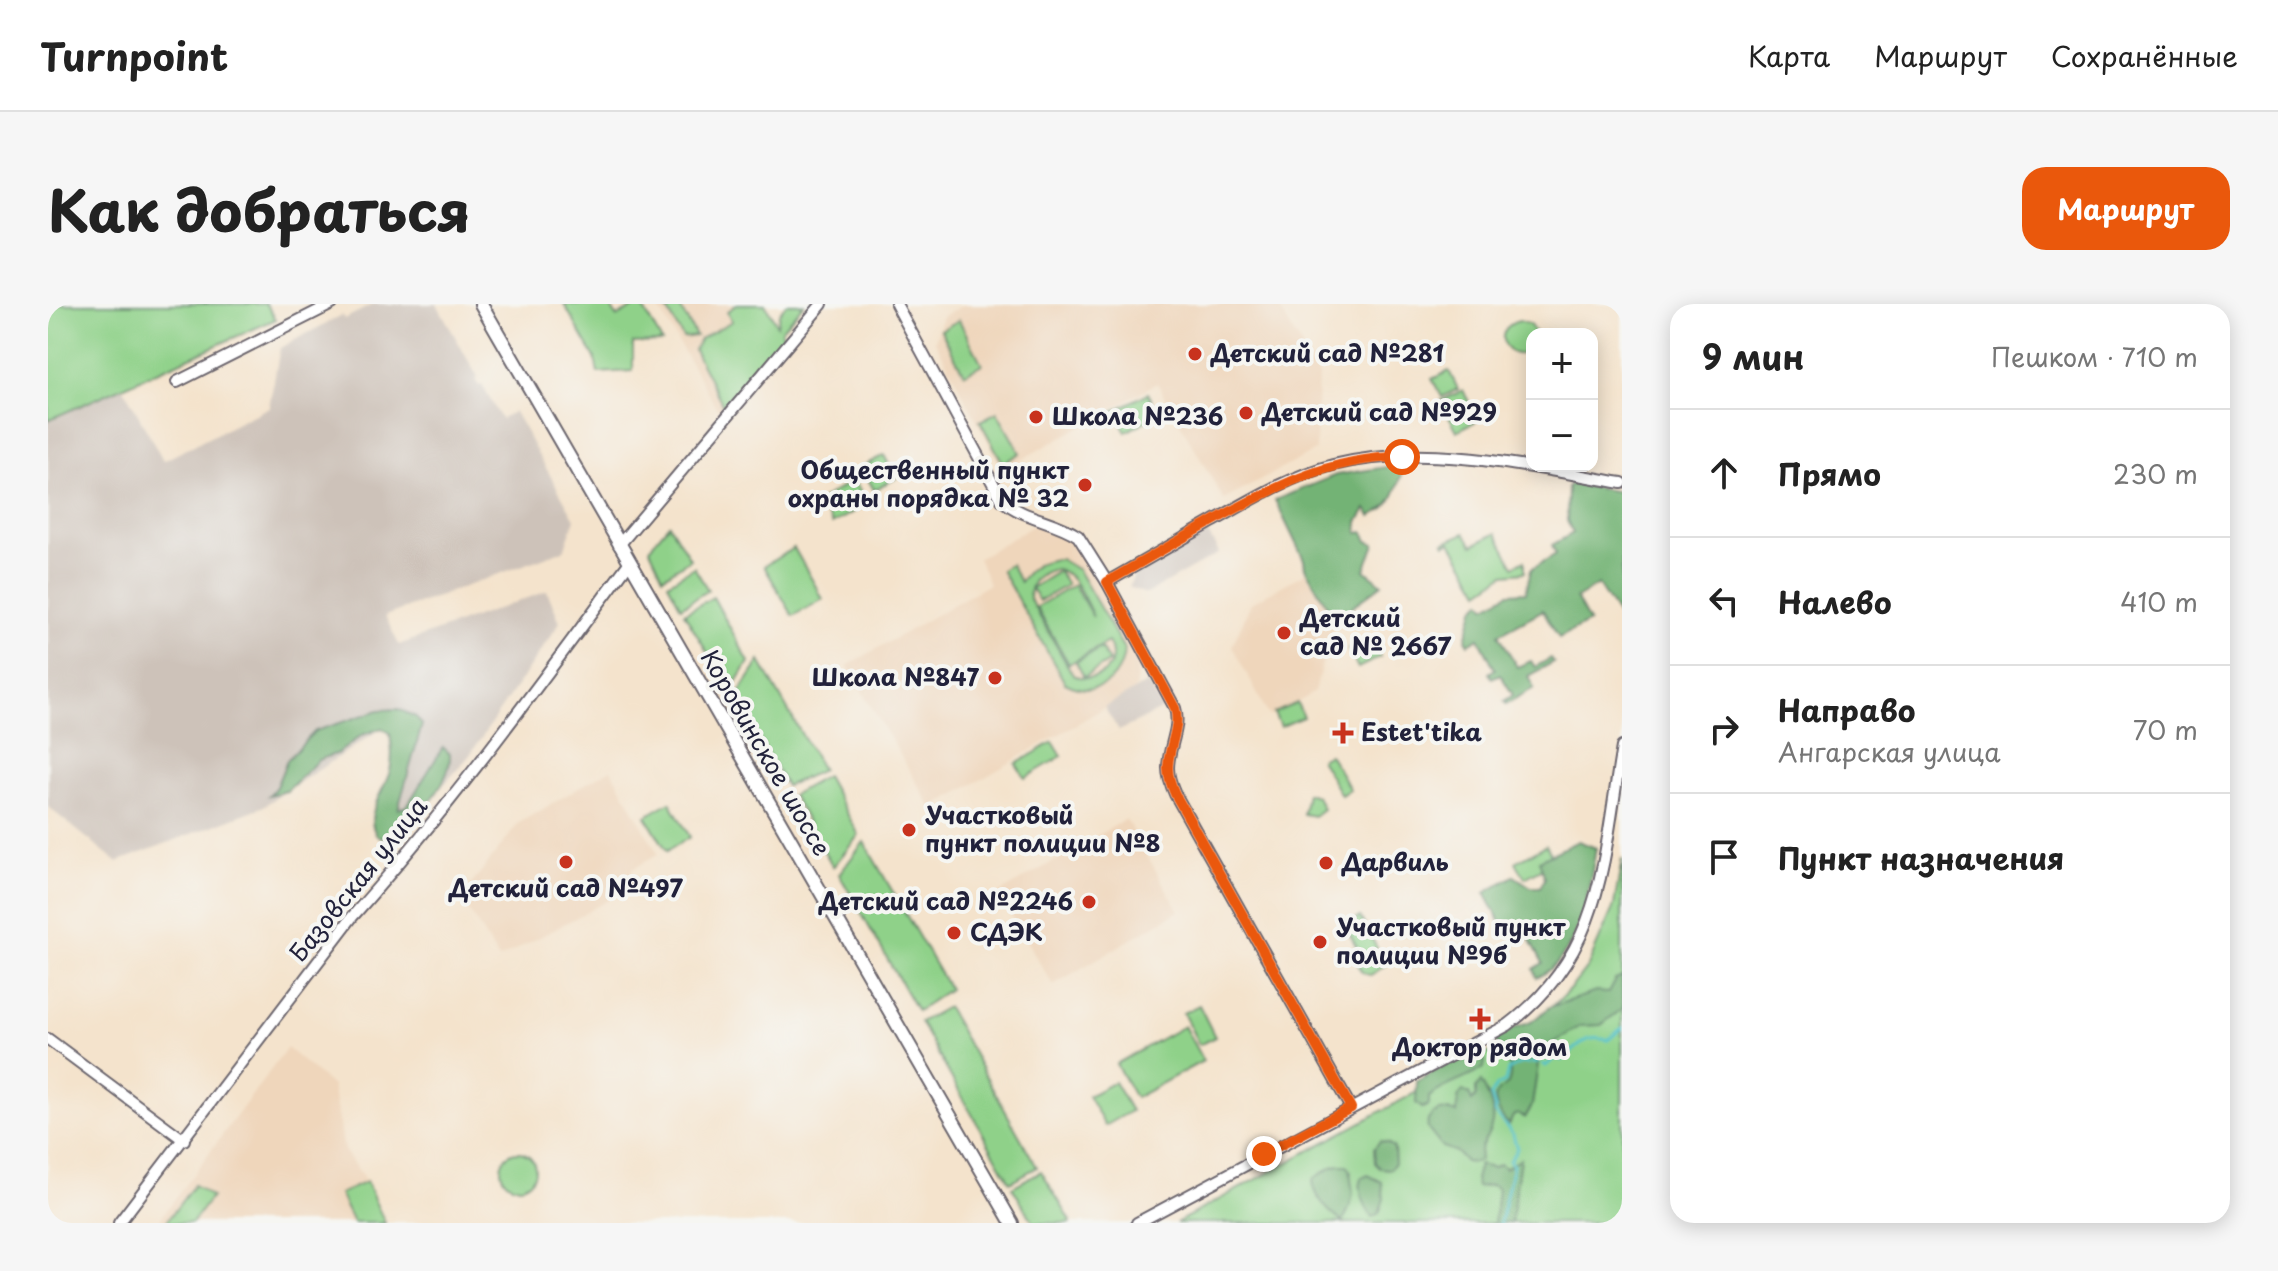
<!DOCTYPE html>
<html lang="ru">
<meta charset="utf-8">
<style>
:root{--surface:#fff;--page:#f6f6f6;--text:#222;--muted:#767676;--line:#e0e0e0;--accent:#ea580c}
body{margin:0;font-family:"Playpen Sans",sans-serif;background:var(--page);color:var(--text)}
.controls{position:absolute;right:24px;top:24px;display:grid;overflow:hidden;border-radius:16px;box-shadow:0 4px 20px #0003}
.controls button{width:72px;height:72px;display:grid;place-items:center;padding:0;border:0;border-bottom:2px solid var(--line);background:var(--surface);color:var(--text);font:40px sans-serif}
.stop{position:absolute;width:24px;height:24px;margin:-18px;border:6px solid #ea580c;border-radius:50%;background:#fff}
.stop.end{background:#ea580c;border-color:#fff;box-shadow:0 2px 8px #0008}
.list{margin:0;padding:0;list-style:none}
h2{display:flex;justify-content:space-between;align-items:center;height:104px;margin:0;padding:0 32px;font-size:34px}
h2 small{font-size:26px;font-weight:400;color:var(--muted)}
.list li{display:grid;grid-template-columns:52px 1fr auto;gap:24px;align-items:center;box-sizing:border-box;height:128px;padding:0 32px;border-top:2px solid var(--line)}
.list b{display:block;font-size:30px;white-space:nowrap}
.list p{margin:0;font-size:26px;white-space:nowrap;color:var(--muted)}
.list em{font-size:26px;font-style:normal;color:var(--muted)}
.icon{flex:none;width:44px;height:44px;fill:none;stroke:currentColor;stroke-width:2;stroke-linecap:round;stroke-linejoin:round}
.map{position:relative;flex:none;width:1574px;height:919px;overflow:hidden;border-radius:24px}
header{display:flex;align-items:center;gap:48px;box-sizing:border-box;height:112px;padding:0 40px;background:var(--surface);border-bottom:2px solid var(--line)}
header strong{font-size:38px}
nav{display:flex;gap:44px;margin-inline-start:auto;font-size:28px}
.intro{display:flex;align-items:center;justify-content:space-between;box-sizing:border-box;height:192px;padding:0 48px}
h1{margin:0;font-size:56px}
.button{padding:20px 36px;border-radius:24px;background:var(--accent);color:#fff;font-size:28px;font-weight:700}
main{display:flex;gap:48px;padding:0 48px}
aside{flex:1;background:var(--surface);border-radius:24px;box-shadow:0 4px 20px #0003}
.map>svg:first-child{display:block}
.built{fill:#efd6bb}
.industrial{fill:#cdc2b9}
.green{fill:#8fd189;stroke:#587a62;stroke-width:2;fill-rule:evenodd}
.forest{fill:#73b375;stroke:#4a6a58;stroke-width:2}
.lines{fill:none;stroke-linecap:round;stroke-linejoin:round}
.stream{stroke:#54c2c8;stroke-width:3}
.minor-casing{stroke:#6c666e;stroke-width:14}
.major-casing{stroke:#6c666e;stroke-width:16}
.minor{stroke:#fff;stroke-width:10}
.major{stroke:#fff;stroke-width:12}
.route{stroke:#ea580c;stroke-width:10}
.poi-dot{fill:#c8321e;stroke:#f6f6f2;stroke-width:3}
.labels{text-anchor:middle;stroke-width:8;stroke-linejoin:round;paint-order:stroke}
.poi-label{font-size:24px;font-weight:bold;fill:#22223b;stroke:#f6f6f2;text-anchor:start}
.street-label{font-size:24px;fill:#22223b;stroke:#f6f6f2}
</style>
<header>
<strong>Turnpoint</strong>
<nav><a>Карта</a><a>Маршрут</a><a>Сохранённые</a></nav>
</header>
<div class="intro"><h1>Как добраться</h1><a class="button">Маршрут</a></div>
<main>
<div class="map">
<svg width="1574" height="919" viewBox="0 0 1574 919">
<rect width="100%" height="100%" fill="#f6f6f2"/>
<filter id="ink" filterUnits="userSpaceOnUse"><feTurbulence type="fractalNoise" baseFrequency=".0125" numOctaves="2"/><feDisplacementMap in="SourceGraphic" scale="16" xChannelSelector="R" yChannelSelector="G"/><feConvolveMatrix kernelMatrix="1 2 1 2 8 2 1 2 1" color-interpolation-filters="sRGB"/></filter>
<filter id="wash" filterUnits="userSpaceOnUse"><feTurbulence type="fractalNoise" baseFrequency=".006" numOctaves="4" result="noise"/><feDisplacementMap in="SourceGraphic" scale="32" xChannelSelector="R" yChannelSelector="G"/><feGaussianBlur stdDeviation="1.8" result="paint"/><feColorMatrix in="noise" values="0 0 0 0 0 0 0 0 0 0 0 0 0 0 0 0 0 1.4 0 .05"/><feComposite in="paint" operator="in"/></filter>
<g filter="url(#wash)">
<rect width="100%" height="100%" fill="#f4e3cc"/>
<g class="built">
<polygon points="608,0 717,0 736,32 670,106"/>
<polygon points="917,0 1229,0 1270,71 1268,146 1176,196 1109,79 955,166 887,37 895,12"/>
<polygon points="986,221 1020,235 1028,243 1091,356 1087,386 884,504 799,362 941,280 930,254"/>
<polygon points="1257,269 1287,316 1266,388 1249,399 1221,412 1184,342 1203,299"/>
<polygon points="563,465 610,550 583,566 590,580 451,655 413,594 471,519"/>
<polygon points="1078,515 1131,607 1005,681 950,590"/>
<polygon points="239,744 284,782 296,846 318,878 337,919 109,919"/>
</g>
<g class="industrial">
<polygon points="326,0 389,0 430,74 427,76 431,82 434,81 453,115 466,108 527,215 516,246 337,312 351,341 499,287 512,318 421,452 350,533 340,526 367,436 342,419 214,503 69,558 0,503 0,116 75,83 115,157 221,103 232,44 294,11 296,15"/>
<polygon points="1158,226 1171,249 1098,290 1081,283 1089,265"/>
<polygon points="1100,379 1114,405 1071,427 1056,403"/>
</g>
<g class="green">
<polygon points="0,0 218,0 228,15 0,116"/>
<polygon points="516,0 561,0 569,13 593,0 614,38 585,39 585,67 550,69 547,54"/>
<polygon points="616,0 630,0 648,32 635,34"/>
<polygon points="689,0 717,0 729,21 731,10 738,0 756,0 733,26 736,32 675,101 646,46 652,35 684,17 679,8"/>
<polygon points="911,16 934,60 916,70 893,26"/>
<path d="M 1471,17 L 1481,20 L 1488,30 L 1484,30 L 1484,45 C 1459,64 1440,25 1471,17 Z"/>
<polygon points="1401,67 1410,85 1394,93 1384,75"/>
<polygon points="1415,86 1430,116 1409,127 1393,97"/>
<polygon points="1100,89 1111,110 1078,128 1066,107"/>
<polygon points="949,108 972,149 955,159 932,117"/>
<polygon points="836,151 848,174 826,186 813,163"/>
<polygon points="806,176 820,200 784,220 771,197"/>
<polygon points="621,220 642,255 615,273 602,245 605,239"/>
<polygon points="1417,229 1425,241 1448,229 1466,262 1477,256 1477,268 1457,270 1432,287 1403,238 1397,240 1396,238"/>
<polygon points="746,244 775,295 745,312 716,262"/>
<path d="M 1012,255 L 1030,266 L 1076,345 C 1074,378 1047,394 1017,379 L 953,266 L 962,260 L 972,278 C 982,263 994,255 1012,255 ZM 1008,265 C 1027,269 1037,296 1045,313 L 1026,281 L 988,303 L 1021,360 L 1060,338 C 1074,363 1049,382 1025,371 L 981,294 C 981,277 991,268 1008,265 Z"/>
<polygon points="646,263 660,286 633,303 620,279"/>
<polygon points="1011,267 1019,281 991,297 983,284"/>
<polygon points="665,293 701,358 683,388 636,309"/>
<polygon points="1322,334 1332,353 1310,364 1300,345"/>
<polygon points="1053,344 1061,358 1036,373 1028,358"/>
<polygon points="712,357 774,466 738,482 688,394"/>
<polygon points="1249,399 1255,413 1232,423 1226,409"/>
<polygon points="1005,438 1014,452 977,474 968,460"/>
<polygon points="1281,450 1302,485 1293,491 1272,455"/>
<polygon points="778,472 811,531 785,563 744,491"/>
<polygon points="1259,489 1269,492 1275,505 1266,512 1255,510"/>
<polygon points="622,498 642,533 619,547 598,512"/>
<polygon points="816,538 901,685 869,707 791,570"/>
<polygon points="1498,541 1507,557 1477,574 1468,558"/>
<polygon points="1574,555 1574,919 1128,919 1490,722 1499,708 1523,684 1540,662 1566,602"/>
<path d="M 1312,613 L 1329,644 L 1327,646 L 1330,652 L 1336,649 L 1341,658 L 1324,671 C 1312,671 1307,661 1314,652 L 1297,622 Z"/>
<polygon points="1151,701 1167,733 1151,741 1135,709"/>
<polygon points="899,703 989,863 962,878 872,718"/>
<polygon points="1136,722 1155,757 1087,794 1068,760"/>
<polygon points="1066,778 1083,807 1057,822 1040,792"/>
<circle cx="470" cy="865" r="17"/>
<polygon points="993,867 1023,917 1022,919 986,919 964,883"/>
<polygon points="318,878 337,919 305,919 291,890"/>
<polygon points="146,881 163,893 144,919 122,919 119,917"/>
</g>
<g class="forest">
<path d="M 1357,160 C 1349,184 1348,201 1323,212 L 1318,205 L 1310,218 L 1310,229 L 1316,228 L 1320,237 L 1327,240 L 1317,266 L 1334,280 L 1287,316 L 1257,264 L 1256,256 L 1227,196 L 1288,171 Z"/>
<polygon points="1523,180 1574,188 1574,296 1570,312 1550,281 1528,294 1541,318 1511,334 1495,306 1451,330 1469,363 1483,357 1487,363 1503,354 1506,358 1480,372 1486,384 1458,400 1456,397 1465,391 1452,370 1444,374 1441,369 1447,365 1431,334 1421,340 1418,335 1426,305 1434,297 1438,302 1461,289 1478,288 1483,265 1508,250 1504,241 1525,229 1519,217 1520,182"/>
<path d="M 350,405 L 368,413 L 374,421 L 350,505 L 359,502 L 395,443 L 402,450 C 404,481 368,513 349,537 L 329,532 C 315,510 335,490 342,467 C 345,454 344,442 342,429 L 334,424 L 314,431 L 290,449 L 270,456 L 239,487 L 221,491 L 228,483 L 239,456 L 267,427 L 331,406 Z"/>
<path d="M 1530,537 L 1548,544 C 1542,582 1534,635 1505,663 C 1501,668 1494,671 1489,674 L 1486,665 L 1495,659 L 1476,623 L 1460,632 L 1437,589 L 1466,572 L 1483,583 L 1492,583 L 1497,574 L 1491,556 Z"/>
<path d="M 1574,673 L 1574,705 L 1553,721 L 1533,722 L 1495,745 L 1491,754 L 1484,802 L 1477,814 L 1469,810 L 1465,812 L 1461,821 C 1454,814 1443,799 1449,789 C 1451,785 1456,783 1460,780 C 1467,762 1456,750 1446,736 L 1467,724 L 1483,718 L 1502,703 L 1548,688 L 1560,689 L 1567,676 Z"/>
<path d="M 1424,747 L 1433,751 L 1437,757 L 1436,764 C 1419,776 1397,780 1381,793 L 1381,801 L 1374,804 L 1368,799 L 1369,777 Z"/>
<path d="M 1433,778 C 1443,795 1450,814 1439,832 C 1434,841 1430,845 1432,856 L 1425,859 L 1417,858 L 1408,848 L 1394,843 L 1379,824 L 1380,816 C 1387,805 1398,805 1409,809 L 1410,794 L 1415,787 L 1421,790 L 1424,797 L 1428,792 L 1428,784 Z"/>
<polygon points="1332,837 1340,839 1346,844 1347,859 1342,865 1332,864 1327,859 1326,845"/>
<polygon points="1472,855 1463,919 1446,919 1450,885 1444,881 1429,883 1427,875 1431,861 1445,864 1451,860 1457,864"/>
<path d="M 1291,861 L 1299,861 L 1303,867 C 1302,872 1303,877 1304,882 C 1307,893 1300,907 1295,918 C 1281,909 1265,892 1265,875 L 1284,863 Z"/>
<path d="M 1320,871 L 1334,878 L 1336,895 L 1331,909 L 1324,913 C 1317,903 1309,886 1314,874 Z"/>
</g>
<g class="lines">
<g class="stream">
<path d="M 1521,750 C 1536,738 1539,731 1560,736 L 1574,724"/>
<polyline points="1484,759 1490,759"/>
<polyline points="1495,760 1498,762 1508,753 1513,756 1517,753"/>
<polyline points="1463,828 1446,808 1447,805 1443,792 1448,782 1457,778 1460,766 1474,759 1480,760"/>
<polyline points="1452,919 1465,861 1461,857 1469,845 1465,830"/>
</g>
</g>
</g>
<g filter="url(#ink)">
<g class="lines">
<g class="minor-casing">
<g id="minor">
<path d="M 848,0 L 954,196 C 976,215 1006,216 1030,232 L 1059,278 L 1127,404 C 1133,424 1120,443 1120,464 C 1120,473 1123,481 1127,490 L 1303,804"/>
<polyline points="129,78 284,0"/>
<polyline points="571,241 774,0"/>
<path d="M 1059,278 C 1094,258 1129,238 1164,218 C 1203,196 1242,172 1285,161 C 1379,138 1481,163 1574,179"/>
<polyline points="0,735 136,836"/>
<path d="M 71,919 L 304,613 C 404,501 492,379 581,259"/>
<path d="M 1089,919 L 1460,721 C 1557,648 1555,552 1574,443"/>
</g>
</g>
<g class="major-casing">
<polyline id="major" points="433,0 964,919"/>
</g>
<use href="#minor" class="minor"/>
<use href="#major" class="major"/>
</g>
</g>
<g class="lines" filter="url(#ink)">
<path class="route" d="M 1216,850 L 1303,804 L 1127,490 C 1123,481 1120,473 1120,464 C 1120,443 1133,424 1127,404 L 1059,278 C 1092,259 1126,239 1160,220 C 1222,185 1281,153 1354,153"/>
</g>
<g class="poi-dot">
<circle cx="1147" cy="50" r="8"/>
<circle cx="1198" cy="109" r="8"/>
<circle cx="988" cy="113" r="8"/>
<circle cx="1037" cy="181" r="8"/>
<circle cx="1236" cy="329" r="8"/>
<circle cx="947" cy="374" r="8"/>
<path d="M1291 417h8v8h8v8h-8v8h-8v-8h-8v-8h8z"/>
<circle cx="861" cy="526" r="8"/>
<circle cx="518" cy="558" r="8"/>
<circle cx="1278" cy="559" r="8"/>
<circle cx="1041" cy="598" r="8"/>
<circle cx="906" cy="629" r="8"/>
<circle cx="1272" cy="638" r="8"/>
<path d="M1428 703h8v8h8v8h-8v8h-8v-8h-8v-8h8z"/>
</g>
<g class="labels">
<g class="poi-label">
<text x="1163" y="58">Детский сад №281</text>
<text x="1214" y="117">Детский сад №929</text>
<text x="1004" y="121">Школа №236</text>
<text x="1021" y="175" text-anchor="end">Общественный пункт<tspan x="1021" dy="28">охраны порядка № 32</tspan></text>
<text x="1252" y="323">Детский<tspan x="1252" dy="28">сад № 2667</tspan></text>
<text x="931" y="382" text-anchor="end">Школа №847</text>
<text x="1313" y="437">Estet'tika</text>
<text x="877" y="520">Участковый<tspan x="877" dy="28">пункт полиции №8</tspan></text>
<text x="1294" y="567">Дарвиль</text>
<text x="518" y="593" text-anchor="middle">Детский сад №497</text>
<text x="1025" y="606" text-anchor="end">Детский сад №2246</text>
<text x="1288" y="632">Участковый пункт<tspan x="1288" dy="28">полиции №9б</tspan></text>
<text x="922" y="637">СДЭК</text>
<text x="1432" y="752" text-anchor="middle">Доктор рядом</text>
</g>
<g class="street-label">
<text transform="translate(717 449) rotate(60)" y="8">Коровинское шоссе</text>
<text transform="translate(311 576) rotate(-51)" y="8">Базовская улица</text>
</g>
</g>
</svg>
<div class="controls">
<button>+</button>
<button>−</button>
</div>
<div class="stop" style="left:1354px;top:153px"></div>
<div class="stop end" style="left:1216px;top:850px"></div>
</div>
<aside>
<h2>9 мин<small>Пешком · 710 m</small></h2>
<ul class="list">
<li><svg class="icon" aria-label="ahead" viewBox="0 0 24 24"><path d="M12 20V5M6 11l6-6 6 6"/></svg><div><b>Прямо</b></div><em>230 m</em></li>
<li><svg class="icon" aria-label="left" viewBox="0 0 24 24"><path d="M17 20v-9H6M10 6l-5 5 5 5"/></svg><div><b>Налево</b></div><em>410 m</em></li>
<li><svg class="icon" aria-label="right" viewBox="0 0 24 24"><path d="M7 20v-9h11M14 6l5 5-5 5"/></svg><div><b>Направо</b><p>Ангарская улица</p></div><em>70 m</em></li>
<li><svg class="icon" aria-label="arrive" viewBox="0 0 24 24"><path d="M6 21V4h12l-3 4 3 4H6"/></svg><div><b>Пункт назначения</b></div></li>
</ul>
</aside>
</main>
